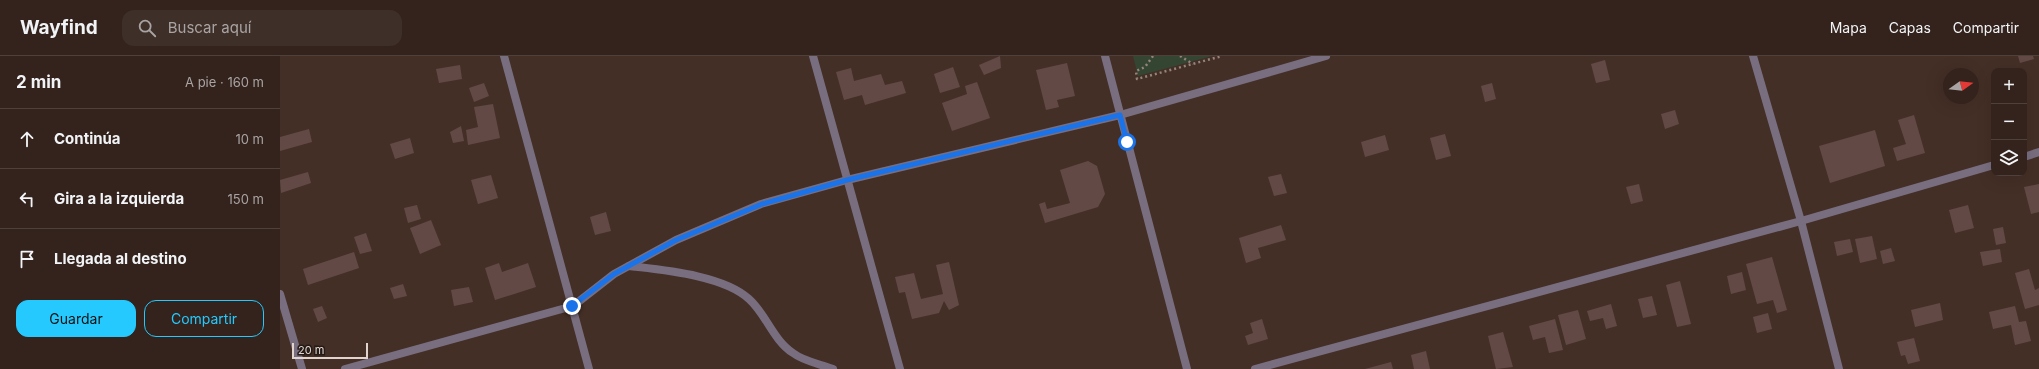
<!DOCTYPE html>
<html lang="es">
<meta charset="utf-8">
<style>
:root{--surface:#33231c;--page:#3e2f29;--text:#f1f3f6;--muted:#a9a4a3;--line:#4e403b;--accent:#25c9fe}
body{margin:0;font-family:Inter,sans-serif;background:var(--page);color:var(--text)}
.controls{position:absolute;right:12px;top:12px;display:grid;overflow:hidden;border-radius:8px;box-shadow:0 4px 16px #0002}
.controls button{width:36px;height:36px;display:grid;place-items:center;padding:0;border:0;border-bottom:1px solid var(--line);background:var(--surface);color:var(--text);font:20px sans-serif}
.compass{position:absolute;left:1663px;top:12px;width:36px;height:36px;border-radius:50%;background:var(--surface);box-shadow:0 4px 16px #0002;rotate:75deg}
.scale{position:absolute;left:12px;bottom:10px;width:76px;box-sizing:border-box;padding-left:4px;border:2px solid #e1d3cd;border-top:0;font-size:11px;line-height:14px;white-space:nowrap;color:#e1d3cd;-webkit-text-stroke:3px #241a16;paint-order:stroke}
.stop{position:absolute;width:12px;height:12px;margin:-9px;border:3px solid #1a73e8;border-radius:50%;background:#fff}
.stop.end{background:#1a73e8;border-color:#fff;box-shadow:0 1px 4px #0008}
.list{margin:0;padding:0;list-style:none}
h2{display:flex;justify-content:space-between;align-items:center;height:52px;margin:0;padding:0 16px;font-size:17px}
h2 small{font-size:13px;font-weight:400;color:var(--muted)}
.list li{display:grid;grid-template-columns:26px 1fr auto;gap:12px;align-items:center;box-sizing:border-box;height:60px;padding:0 16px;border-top:1px solid var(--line)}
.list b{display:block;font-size:15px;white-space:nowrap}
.list em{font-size:13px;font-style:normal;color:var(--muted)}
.actions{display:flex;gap:8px;padding:12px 16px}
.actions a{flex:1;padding:9px 0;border:1px solid var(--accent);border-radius:12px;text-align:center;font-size:14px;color:var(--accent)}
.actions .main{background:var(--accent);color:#111}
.icon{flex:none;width:22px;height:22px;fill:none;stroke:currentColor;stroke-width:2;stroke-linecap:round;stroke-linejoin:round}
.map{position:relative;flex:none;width:1759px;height:313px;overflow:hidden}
header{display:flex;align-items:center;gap:24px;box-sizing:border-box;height:56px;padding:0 20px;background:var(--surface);border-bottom:1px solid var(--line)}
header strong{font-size:19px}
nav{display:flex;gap:22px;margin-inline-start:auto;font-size:14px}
.search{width:280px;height:36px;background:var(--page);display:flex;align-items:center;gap:10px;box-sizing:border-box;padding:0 14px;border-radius:12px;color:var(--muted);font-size:15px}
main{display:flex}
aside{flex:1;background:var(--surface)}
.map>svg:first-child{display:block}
.green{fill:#344531}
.building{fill:#624946}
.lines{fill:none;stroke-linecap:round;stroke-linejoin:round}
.path{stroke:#95847c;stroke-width:2.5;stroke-dasharray:2 3;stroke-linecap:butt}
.street{stroke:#786e80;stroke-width:8}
.route{stroke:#1a73e8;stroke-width:5}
</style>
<header>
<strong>Wayfind</strong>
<div class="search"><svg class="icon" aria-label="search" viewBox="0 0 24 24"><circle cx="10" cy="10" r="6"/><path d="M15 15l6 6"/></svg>Buscar aquí</div>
<nav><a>Mapa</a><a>Capas</a><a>Compartir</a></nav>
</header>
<main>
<aside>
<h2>2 min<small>A pie · 160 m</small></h2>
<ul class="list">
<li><svg class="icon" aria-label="ahead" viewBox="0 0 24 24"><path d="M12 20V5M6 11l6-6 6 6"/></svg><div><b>Continúa</b></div><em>10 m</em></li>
<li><svg class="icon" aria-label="left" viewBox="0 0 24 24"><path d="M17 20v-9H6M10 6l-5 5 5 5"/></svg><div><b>Gira a la izquierda</b></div><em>150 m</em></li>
<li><svg class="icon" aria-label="arrive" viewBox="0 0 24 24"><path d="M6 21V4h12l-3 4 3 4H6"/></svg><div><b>Llegada al destino</b></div></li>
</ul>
<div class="actions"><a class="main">Guardar</a><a>Compartir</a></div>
</aside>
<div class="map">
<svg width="1759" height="313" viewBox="0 0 1759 313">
<rect width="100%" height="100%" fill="#442f26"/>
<polygon class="green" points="853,0 932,0 858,20"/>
<g class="building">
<polygon points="720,0 721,12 704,19 699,9"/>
<polygon points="1738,0 1753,0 1754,3 1740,7"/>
<polygon points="1325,4 1330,24 1316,27 1311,8"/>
<polygon points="787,7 795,40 777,44 779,51 766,54 756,14"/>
<polygon points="180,9 182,23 159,27 156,13"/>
<polygon points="673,11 680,31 660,37 654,18"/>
<polygon points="571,12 574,25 601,18 605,29 622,25 626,37 585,49 582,39 564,44 556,16"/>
<polygon points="697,26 710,62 672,75 662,47 687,38 685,30"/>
<polygon points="204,27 209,40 194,46 189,32"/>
<polygon points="1212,27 1216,43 1205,46 1201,30"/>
<polygon points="213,48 220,82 188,89 186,74 198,71 194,51"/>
<polygon points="1395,54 1399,68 1385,73 1381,58"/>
<polygon points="1634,59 1645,97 1617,105 1613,92 1626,88 1618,64"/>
<polygon points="181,70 184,85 173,87 170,76"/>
<polygon points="29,73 32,86 0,95 0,81"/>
<polygon points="1595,74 1605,110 1550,127 1539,90"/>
<polygon points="1165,78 1171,100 1156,104 1150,82"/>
<polygon points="1105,79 1109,94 1085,101 1081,86"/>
<polygon points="130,82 134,97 115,103 110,88"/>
<polygon points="808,105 817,110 825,138 818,151 765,167 759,148 765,146 767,153 790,147 780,114"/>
<polygon points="28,116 31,127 1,137 0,124"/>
<polygon points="1001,118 1007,137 994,140 988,121"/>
<polygon points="211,119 218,142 198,148 191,124"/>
<polygon points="1359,128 1363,145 1351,148 1346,131"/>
<polygon points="1759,128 1759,156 1751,158 1744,131"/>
<polygon points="137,149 141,163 128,167 124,152"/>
<polygon points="1688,149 1694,172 1675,177 1669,154"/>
<polygon points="326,156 331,175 315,179 310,161"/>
<polygon points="151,164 161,189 140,198 130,172"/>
<polygon points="1001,169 1006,184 978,192 981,202 966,207 959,182"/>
<polygon points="1723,171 1726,187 1716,189 1713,173"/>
<polygon points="86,177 92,195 80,198 74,181"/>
<polygon points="1592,180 1597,203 1580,207 1575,183"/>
<polygon points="1570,183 1573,196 1557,200 1554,186"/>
<polygon points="1611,192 1615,205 1603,208 1600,195"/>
<polygon points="1720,193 1722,206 1703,210 1700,196"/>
<polygon points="74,196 79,212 28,229 23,213"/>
<polygon points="1492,201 1507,254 1497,257 1493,244 1477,248 1466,208"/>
<polygon points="669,206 679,249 669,254 664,245 659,257 632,263 625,236 619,237 615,221 634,217 641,243 663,238 656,209"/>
<polygon points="219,207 222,216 248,207 256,231 215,244 205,212"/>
<polygon points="1749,213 1755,234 1759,232 1759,249 1745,253 1735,217"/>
<polygon points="1462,216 1466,234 1451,238 1447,220"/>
<polygon points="1400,225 1411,268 1397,271 1386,229"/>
<polygon points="123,228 127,240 114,243 110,232"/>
<polygon points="189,231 193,246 174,250 171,234"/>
<polygon points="1372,240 1377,259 1363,262 1358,243"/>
<polygon points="1660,247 1663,264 1635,271 1631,254"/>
<polygon points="1331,248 1337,270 1326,273 1323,262 1310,265 1307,255"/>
<polygon points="42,250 47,262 38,266 33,253"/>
<polygon points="1735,250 1739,266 1746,265 1751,285 1735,289 1731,269 1713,273 1709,256"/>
<polygon points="1298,254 1306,283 1286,289 1278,259"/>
<polygon points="1488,257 1492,273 1477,277 1473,261"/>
<polygon points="982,263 988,283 968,289 965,280 973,277 970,267"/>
<polygon points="1275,263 1283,294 1269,297 1265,281 1253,284 1249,270"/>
<polygon points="1223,276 1233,311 1216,313 1208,280"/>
<polygon points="1634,282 1640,305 1628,308 1625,299 1621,300 1617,286"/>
<polygon points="1146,295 1150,313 1134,313 1131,299"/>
<polygon points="1111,306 1113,313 1085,313"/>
</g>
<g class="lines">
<g class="path">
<polyline points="873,0 865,11 856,15 857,23 942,0"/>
<polyline points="900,0 913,8"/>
</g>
<g class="street">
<polyline points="224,0 309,313"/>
<polyline points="533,0 620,313"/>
<polyline points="825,0 907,313"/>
<polyline points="1473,0 1521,165 1559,313"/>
<polyline points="1744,101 1759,96"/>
<path d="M 349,210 C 382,214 443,219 469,243 C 486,258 493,284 513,297 C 523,305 540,308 553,313"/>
<polyline points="0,238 22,313"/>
<polyline points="65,313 293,250 334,218 396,184 481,148 567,124 840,59 1046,0"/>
<polyline points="975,313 1521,165 1714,109"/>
</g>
</g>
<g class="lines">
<polyline class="route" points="292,250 334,218 396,184 482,148 567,124 840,59 847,86"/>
</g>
</svg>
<div class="controls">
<button>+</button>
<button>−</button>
<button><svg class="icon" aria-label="layers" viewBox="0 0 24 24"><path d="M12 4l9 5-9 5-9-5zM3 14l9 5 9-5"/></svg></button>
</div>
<svg class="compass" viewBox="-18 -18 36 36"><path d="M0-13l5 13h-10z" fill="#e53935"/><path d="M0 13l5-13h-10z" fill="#a9a4a3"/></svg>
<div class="scale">20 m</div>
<div class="stop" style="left:847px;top:86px"></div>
<div class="stop end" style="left:292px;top:250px"></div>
</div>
</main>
